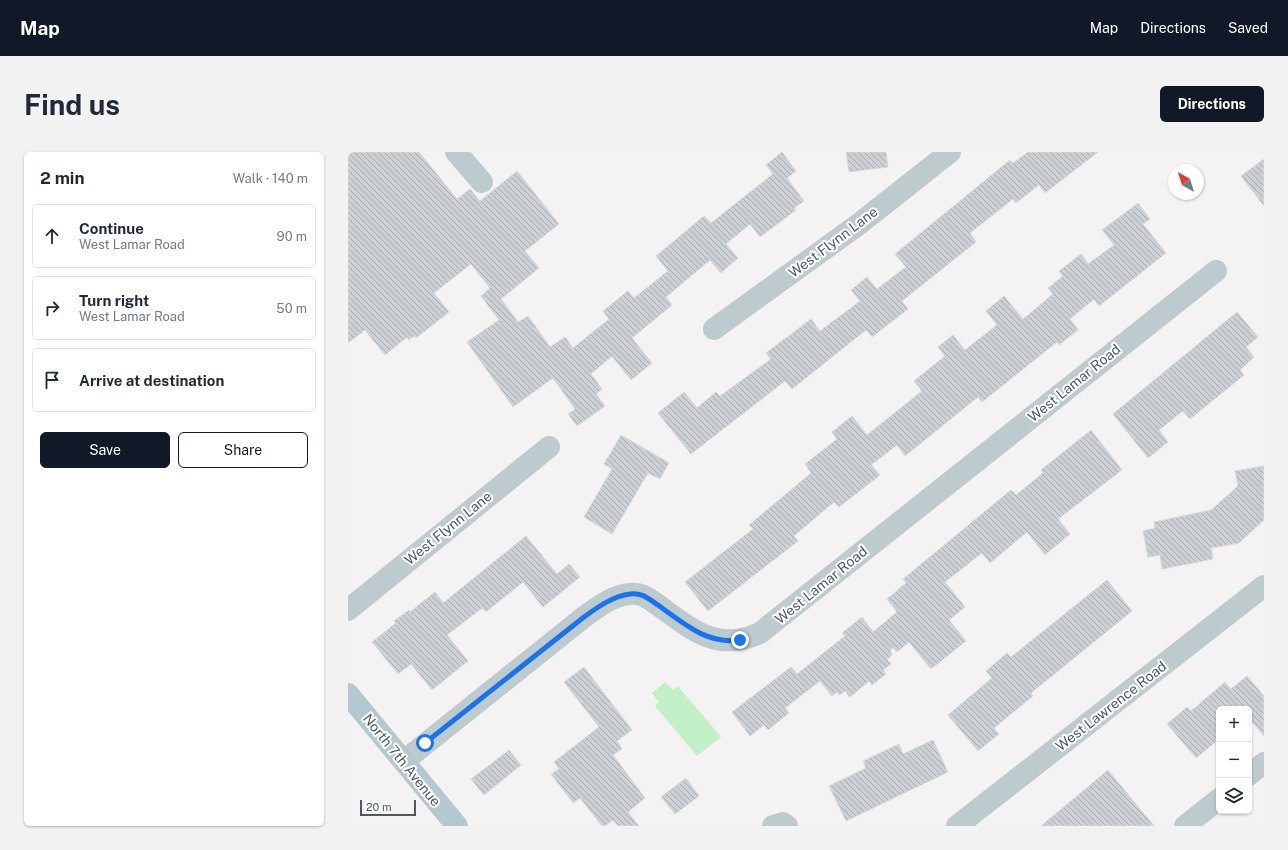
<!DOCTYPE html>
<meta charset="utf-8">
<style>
:root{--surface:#fff;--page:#f2f2f3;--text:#1f2937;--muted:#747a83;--line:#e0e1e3;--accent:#111827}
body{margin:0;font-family:"Public Sans",sans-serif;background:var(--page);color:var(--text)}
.controls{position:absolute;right:12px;bottom:12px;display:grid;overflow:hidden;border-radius:6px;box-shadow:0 1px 3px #0004}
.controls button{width:36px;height:36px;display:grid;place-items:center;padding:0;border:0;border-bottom:1px solid var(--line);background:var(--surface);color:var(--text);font:20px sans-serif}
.compass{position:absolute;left:820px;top:12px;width:36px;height:36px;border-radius:50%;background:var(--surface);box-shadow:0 1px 3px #0004;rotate:321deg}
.scale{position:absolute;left:12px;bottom:10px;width:56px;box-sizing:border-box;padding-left:4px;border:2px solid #4a5b5f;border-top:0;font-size:11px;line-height:14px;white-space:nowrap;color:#4a5b5f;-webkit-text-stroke:3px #fff;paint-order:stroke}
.stop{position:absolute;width:12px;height:12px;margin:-9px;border:3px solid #1a73e8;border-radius:50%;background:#fff}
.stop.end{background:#1a73e8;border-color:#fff;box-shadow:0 1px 4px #0008}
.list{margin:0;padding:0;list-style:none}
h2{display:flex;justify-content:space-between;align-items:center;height:52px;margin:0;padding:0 16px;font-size:17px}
h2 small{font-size:13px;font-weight:400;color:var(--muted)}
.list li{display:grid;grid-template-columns:26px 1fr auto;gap:12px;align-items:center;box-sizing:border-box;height:64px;margin:0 8px 8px;padding:0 8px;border:1px solid var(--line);border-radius:6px}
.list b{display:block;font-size:15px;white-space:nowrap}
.list p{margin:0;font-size:13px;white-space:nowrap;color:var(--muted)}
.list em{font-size:13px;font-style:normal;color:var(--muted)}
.actions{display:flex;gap:8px;padding:12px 16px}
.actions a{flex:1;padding:9px 0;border:1px solid var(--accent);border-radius:6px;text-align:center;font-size:14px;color:var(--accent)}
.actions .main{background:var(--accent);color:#fff}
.icon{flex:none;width:22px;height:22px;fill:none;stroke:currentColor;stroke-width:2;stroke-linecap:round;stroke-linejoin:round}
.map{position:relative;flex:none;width:916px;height:674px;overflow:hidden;border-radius:6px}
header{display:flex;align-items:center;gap:24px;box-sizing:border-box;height:56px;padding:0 20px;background:var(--accent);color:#fff}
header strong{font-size:19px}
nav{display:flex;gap:22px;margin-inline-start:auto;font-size:14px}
.intro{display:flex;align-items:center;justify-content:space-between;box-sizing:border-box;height:96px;padding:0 24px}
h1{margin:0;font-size:28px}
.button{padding:10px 18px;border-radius:6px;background:var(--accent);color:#fff;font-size:14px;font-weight:700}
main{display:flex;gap:24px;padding:0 24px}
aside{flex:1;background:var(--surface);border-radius:6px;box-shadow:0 1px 3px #0004}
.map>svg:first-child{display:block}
.pitch{fill:#c3efc7}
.building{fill:url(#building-back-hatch);stroke:#d6dadd}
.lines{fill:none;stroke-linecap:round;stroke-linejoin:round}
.minor{stroke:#becbce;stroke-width:22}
.major{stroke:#b3c9cf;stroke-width:22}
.route{stroke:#1a73e8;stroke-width:5}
.labels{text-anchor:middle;stroke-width:4;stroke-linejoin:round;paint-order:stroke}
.street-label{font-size:14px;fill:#4a5b5f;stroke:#fff}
</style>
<header>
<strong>Map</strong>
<nav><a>Map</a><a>Directions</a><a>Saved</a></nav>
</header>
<div class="intro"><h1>Find us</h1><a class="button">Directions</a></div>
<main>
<aside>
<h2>2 min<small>Walk · 140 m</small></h2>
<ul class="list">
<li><svg class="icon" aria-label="ahead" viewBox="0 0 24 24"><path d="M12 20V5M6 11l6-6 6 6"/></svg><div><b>Continue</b><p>West Lamar Road</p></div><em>90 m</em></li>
<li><svg class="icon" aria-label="right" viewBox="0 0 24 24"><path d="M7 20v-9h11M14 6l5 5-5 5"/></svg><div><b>Turn right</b><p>West Lamar Road</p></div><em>50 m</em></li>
<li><svg class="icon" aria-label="arrive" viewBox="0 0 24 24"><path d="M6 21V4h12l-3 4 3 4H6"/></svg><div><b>Arrive at destination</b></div></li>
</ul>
<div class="actions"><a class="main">Save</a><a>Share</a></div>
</aside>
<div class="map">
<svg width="916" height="674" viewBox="0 0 916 674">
<defs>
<pattern id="building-back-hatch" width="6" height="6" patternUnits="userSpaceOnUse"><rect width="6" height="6" fill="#ccd0d4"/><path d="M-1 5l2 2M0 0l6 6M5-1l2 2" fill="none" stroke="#a8acaf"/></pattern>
</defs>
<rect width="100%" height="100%" fill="#f4f2f2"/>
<polygon class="pitch" points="317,530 325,538 330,534 373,585 349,604 307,554 311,550 304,541"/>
<g class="building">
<polygon points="0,0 71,0 109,47 122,37 132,49 169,19 211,72 177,99 191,116 153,147 170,170 180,164 202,195 217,185 225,196 261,167 255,159 280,139 286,146 320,119 308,104 356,64 363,71 425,22 418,13 434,0 448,19 439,26 456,49 446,56 448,58 412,85 402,72 378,92 390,106 373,121 362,108 318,145 324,153 284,186 304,211 283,228 264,204 243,222 254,237 248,242 257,254 229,274 220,262 227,257 205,226 165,255 119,190 151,168 133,144 142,136 123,112 86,141 101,160 68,186 66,184 61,188 59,185 37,203 17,178 0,191"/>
<polygon points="498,0 538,0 540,15 501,20"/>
<polygon points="680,0 750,0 697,41 691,33 668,51 665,47 622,81 628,90 554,149 560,157 524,185 518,178 444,237 437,229 343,302 310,261 336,240 349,256 368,240 372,244 423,207 418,201 463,167 472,179 512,149 503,138 519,125 529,137 558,115 547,102 662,8 665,11"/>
<polygon points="916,7 916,54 893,24"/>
<polygon points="790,51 802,67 795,72 818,101 751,154 746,147 722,167 730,178 711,193 709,190 634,250 630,245 557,304 549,293 523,313 532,323 491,355 486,350 446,384 450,389 360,459 337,430 405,377 401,373 463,321 457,312 489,287 484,280 504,264 519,283 574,239 566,229 597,204 590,195 605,183 617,198 649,173 638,159 656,144 675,167 705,142 700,136 715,124 711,119 733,102 740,112 766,93 754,78"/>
<polygon points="889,160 910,185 898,195 906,205 892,218 896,223 842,267 835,259 811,278 820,290 800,306 765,262"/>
<polygon points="743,278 774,318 710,367 722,382 697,403 679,380 642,411 634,401 597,430 617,455 601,468 618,489 583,517 561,490 549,500 545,496 542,498 544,503 539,508 543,512 535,518 538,522 524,533 521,529 502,545 497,539 491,543 489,540 484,544 472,529 437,556 441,561 420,578 416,573 402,584 384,560 443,515 449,522 497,484 494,481 514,465 525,480 549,460 539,447 558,431 555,427 663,338 668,343 695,321 693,318"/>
<polygon points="273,283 321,311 312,327 300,321 264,382 236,365 264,317 256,312"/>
<polygon points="916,314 916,368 891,391 863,396 865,407 814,417 812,403 800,405 795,379 807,376 806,370 863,358 890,334 887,319"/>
<polygon points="178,384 209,422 221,412 232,425 195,455 175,430 138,460 134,456 99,483 120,509 84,538 63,512 50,522 24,490 48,471 46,469 61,458 62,460 87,440 95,451"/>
<polygon points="759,428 784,459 683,541 685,544 646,576 651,582 630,599 600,563 644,526 638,519 659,501 663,505"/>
<polygon points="236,515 284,578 269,589 274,597 265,603 297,646 280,660 291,674 270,674 265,668 257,674 254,674 232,646 225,651 203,622 211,617 206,610 251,575 216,530"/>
<polygon points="899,524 916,544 916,584 901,566 901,557 871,557 871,587 848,606 819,572 839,555 843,559 877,530 883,537"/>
<polygon points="585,588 600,620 498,669 481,634 518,616 515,609 551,592 555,602"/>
<polygon points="161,598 173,613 136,643 123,627"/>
<polygon points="760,618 806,674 693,674"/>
<polygon points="338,626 351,644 327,662 313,645"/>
</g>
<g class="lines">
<g class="minor">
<polyline points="108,0 134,30"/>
<polyline points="366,177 511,72 602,0"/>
<polyline points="0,458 201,295"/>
<path d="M 56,609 L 236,465 C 250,455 265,443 282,442 C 293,440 301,447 310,453 C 343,477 369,501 412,481 L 868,119"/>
<polyline points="901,623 916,611"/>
<polyline points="425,674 435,671 439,674"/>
<polyline points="609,674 916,434"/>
<polyline points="837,674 871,647"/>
</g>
<polyline class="major" points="0,542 109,674"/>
</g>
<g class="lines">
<path class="route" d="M 77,591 L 236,465 C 250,455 265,444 282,442 C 293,440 301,447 310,453 C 335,471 359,493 392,488"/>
</g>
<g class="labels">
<g class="street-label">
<text transform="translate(485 90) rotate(-37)" y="5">West Flynn Lane</text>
<text transform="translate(726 231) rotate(-39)" y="5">West Lamar Road</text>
<text transform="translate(100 376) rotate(-39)" y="5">West Flynn Lane</text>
<text transform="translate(473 433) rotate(-39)" y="5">West Lamar Road</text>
<text transform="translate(763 554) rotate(-38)" y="5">West Lawrence Road</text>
<text transform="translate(54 608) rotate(51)" y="5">North 7th Avenue</text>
</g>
</g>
</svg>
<div class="controls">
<button>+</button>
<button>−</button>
<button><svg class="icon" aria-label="layers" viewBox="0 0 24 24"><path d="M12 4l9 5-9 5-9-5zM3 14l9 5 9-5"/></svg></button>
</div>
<svg class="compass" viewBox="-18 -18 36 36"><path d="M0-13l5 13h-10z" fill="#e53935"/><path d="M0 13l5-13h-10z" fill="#747a83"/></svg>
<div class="scale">20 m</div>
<div class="stop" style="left:77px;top:591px"></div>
<div class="stop end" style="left:392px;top:488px"></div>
</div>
</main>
